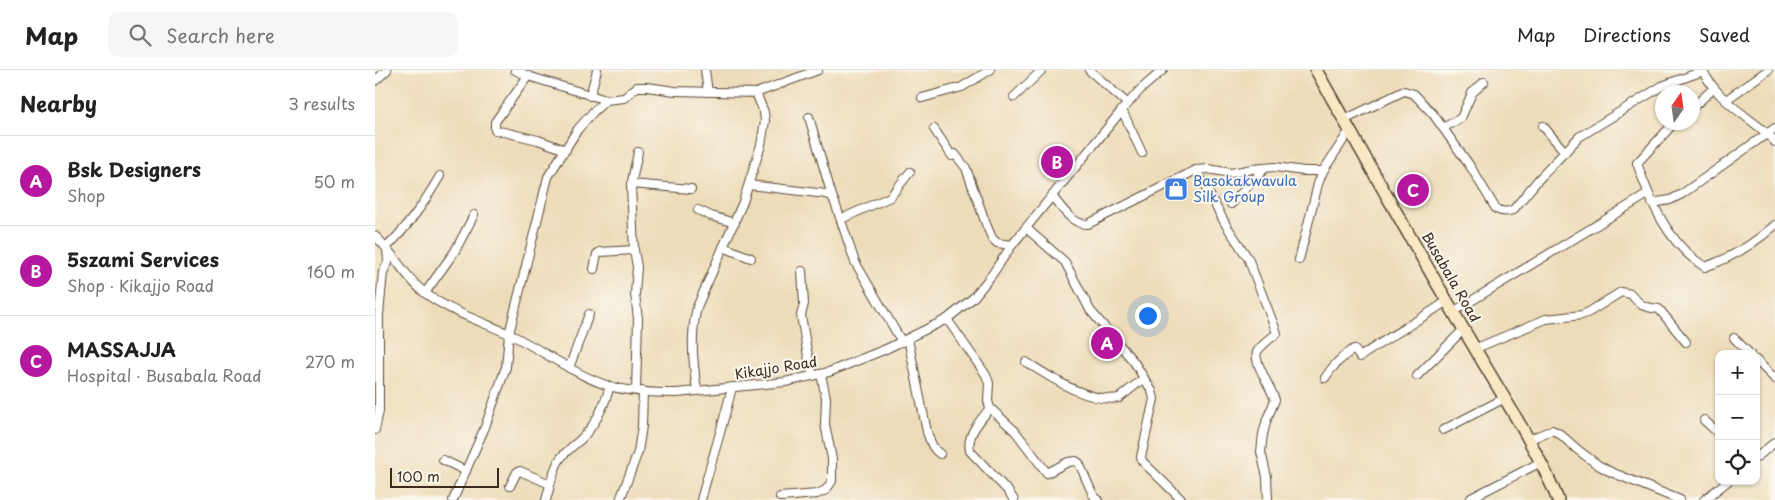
<!DOCTYPE html>
<meta charset="utf-8">
<style>
:root{--surface:#fff;--page:#f6f6f6;--text:#222;--muted:#767676;--line:#e0e0e0;--accent:#b5179e}
body{margin:0;font-family:"Playpen Sans",sans-serif;background:var(--page);color:var(--text)}
.controls{position:absolute;right:15px;bottom:15px;display:grid;overflow:hidden;border-radius:10px;box-shadow:0 1px 4px #0004}
.controls button{width:45px;height:45px;display:grid;place-items:center;padding:0;border:0;border-bottom:1px solid var(--line);background:var(--surface);color:var(--text);font:25px sans-serif}
.compass{position:absolute;left:1280px;top:15px;width:45px;height:45px;border-radius:50%;background:var(--surface);box-shadow:0 1px 4px #0004;rotate:13deg}
.scale{position:absolute;left:15px;bottom:12px;width:109px;box-sizing:border-box;padding-left:5px;border:2px solid #3b2a1e;border-top:0;font-size:14px;line-height:18px;white-space:nowrap;color:#3b2a1e;-webkit-text-stroke:4px #fbf7ec;paint-order:stroke}
.you{position:absolute;left:772px;top:245px;width:18px;height:18px;margin:-12px;border:4px solid #fff;border-radius:50%;background:#1a73e8;box-shadow:0 0 0 8px #1a73e833}
.badge{display:grid;place-items:center;width:32px;height:32px;border-radius:50%;background:var(--accent);color:#fff;font-size:16px;font-weight:700}
.pin{position:absolute;translate:-50% -50%;border:2px solid #fff;box-shadow:0 1px 5px #0006}
.list{margin:0;padding:0;list-style:none}
h2{display:flex;justify-content:space-between;align-items:center;height:65px;margin:0;padding:0 20px;font-size:21px}
h2 small{font-size:16px;font-weight:400;color:var(--muted)}
.list li{display:grid;grid-template-columns:32px 1fr auto;gap:15px;align-items:center;box-sizing:border-box;height:90px;padding:0 20px;border-top:1px solid var(--line)}
.list b{display:block;font-size:19px;white-space:nowrap}
.list p{margin:0;font-size:16px;white-space:nowrap;color:var(--muted)}
.list em{font-size:16px;font-style:normal;color:var(--muted)}
.icon{flex:none;width:28px;height:28px;fill:none;stroke:currentColor;stroke-width:2;stroke-linecap:round;stroke-linejoin:round}
.map{position:relative;flex:none;width:1400px;height:430px;overflow:hidden}
header{display:flex;align-items:center;gap:30px;box-sizing:border-box;height:70px;padding:0 25px;background:var(--surface);border-bottom:1px solid var(--line)}
header strong{font-size:24px}
nav{display:flex;gap:28px;margin-inline-start:auto;font-size:18px}
.search{width:350px;height:45px;background:var(--page);display:flex;align-items:center;gap:12px;box-sizing:border-box;padding:0 18px;border-radius:10px;color:var(--muted);font-size:19px}
main{display:flex}
aside{flex:1;background:var(--surface)}
.map>svg:first-child{display:block}
.lines{fill:none;stroke-linecap:round;stroke-linejoin:round}
.street-casing{stroke:#564535;stroke-width:10}
.secondary-casing{stroke:#564535;stroke-width:14}
.street{stroke:#fff;stroke-width:8}
.secondary{stroke:#f8e8c3;stroke-width:11}
.labels{text-anchor:middle;stroke-width:4;stroke-linejoin:round;paint-order:stroke}
.shop-label{font-size:14px;fill:#366cbe;stroke:#fbf7ec;text-anchor:start}
.street-label{font-size:14px;fill:#3b2a1e;stroke:#fbf7ec}
</style>
<header>
<strong>Map</strong>
<div class="search"><svg class="icon" aria-label="search" viewBox="0 0 24 24"><circle cx="10" cy="10" r="6"/><path d="M15 15l6 6"/></svg>Search here</div>
<nav><a>Map</a><a>Directions</a><a>Saved</a></nav>
</header>
<main>
<aside>
<h2>Nearby<small>3 results</small></h2>
<ul class="list">
<li><span class="badge">A</span><div><b>Bsk Designers</b><p>Shop</p></div><em>50 m</em></li>
<li><span class="badge">B</span><div><b>5szami Services</b><p>Shop · Kikajjo Road</p></div><em>160 m</em></li>
<li><span class="badge">C</span><div><b>MASSAJJA</b><p>Hospital · Busabala Road</p></div><em>270 m</em></li>
</ul>
</aside>
<div class="map">
<svg width="1400" height="430" viewBox="0 0 1400 430">
<rect width="100%" height="100%" fill="#fbf7ec"/>
<filter id="ink" filterUnits="userSpaceOnUse"><feTurbulence type="fractalNoise" baseFrequency=".02" numOctaves="2"/><feDisplacementMap in="SourceGraphic" scale="10" xChannelSelector="R" yChannelSelector="G"/><feConvolveMatrix kernelMatrix="1 2 1 2 8 2 1 2 1" color-interpolation-filters="sRGB"/></filter>
<filter id="wash" filterUnits="userSpaceOnUse"><feTurbulence type="fractalNoise" baseFrequency=".0096" numOctaves="4" result="noise"/><feDisplacementMap in="SourceGraphic" scale="20" xChannelSelector="R" yChannelSelector="G"/><feGaussianBlur stdDeviation="1.12" result="paint"/><feColorMatrix in="noise" values="0 0 0 0 0 0 0 0 0 0 0 0 0 0 0 0 0 1.4 0 .05"/><feComposite in="paint" operator="in"/></filter>
<g filter="url(#wash)">
<rect width="100%" height="100%" fill="#eddcb9"/>
</g>
<g filter="url(#ink)">
<g class="lines">
<g class="street-casing">
<g id="street">
<polyline points="140,0 153,6 231,30 249,28 262,17 272,17 300,21 381,23 443,0"/>
<polyline points="330,0 333,22"/>
<polyline points="714,0 753,34"/>
<path d="M 1327,0 C 1339,21 1351,32 1370,46 C 1381,55 1391,61 1400,72"/>
<polyline points="153,6 120,52 120,60 163,70 191,80"/>
<polyline points="0,11 12,0"/>
<polyline points="215,26 222,0"/>
<polyline points="639,27 667,0"/>
<polyline points="547,28 587,17 615,0"/>
<polyline points="1351,30 1393,0"/>
<polyline points="1318,37 1338,19"/>
<polyline points="747,40 767,83"/>
<polyline points="434,47 457,126"/>
<path d="M 969,50 L 1029,21 L 1039,24 L 1058,44 L 1095,96 L 1121,139 C 1127,142 1131,142 1138,140 L 1163,110 L 1204,67 L 1287,16 L 1328,1"/>
<path d="M 1300,52 L 1262,93 C 1275,131 1293,174 1330,197 C 1356,188 1379,174 1400,155"/>
<polyline points="1168,56 1190,82"/>
<polyline points="1068,58 1086,48 1097,23 1109,12"/>
<polyline points="559,59 577,86 580,84 591,98 611,154 617,168 622,173 637,175"/>
<path d="M 821,100 L 851,155 L 873,188 L 902,263 C 896,268 885,276 882,282 C 878,292 897,319 900,330 L 892,349 L 888,364 L 886,382 L 892,407 L 893,430"/>
<polyline points="256,114 316,119"/>
<polyline points="374,115 451,124 457,126 460,133 480,192 527,272"/>
<path d="M 677,126 C 687,138 697,155 713,154 L 821,100 L 833,99 L 856,103 L 877,99 L 900,97 L 929,101 L 948,101"/>
<polyline points="1277,133 1295,130 1307,124 1400,58"/>
<polyline points="856,134 890,98"/>
<polyline points="323,140 336,146 360,153"/>
<polyline points="466,149 515,127 535,102"/>
<polyline points="651,158 690,192 715,240 759,292 777,321 779,329 766,387 767,391 807,430"/>
<path d="M 0,166 C 19,183 30,208 50,223 C 74,241 105,251 132,263 C 167,279 197,304 234,316 C 255,322 280,323 302,323 L 410,312 L 454,302 L 511,279 L 572,249 L 598,228 L 616,206 L 637,175 L 747,40 L 765,20 L 788,0"/>
<polyline points="348,177 376,188"/>
<polyline points="924,190 943,114 948,101 975,60"/>
<polyline points="219,199 222,184 225,182 259,180"/>
<polyline points="427,201 429,234 426,245 432,281 438,306"/>
<polyline points="50,223 80,181 99,145"/>
<polyline points="1078,242 1273,124"/>
<polyline points="572,249 611,305 614,313 613,331 615,338 640,361 672,403 693,392 701,391 704,393 718,425 723,430"/>
<polyline points="1359,268 1375,284"/>
<path d="M 533,269 L 552,362 C 555,370 557,379 565,384"/>
<path d="M 1099,279 L 1171,249 L 1207,245 L 1214,242 L 1246,222 L 1256,224 C 1266,237 1269,237 1284,239 L 1311,272"/>
<polyline points="1381,290 1400,309"/>
<path d="M 651,292 C 677,308 712,333 744,328 L 768,309"/>
<polyline points="194,298 214,244"/>
<polyline points="1042,306 1088,260"/>
<path d="M 950,308 C 958,295 966,287 979,279 L 985,287 C 1013,267 1043,251 1072,231"/>
<polyline points="261,320 263,249 260,224 262,197 259,180 256,116 263,82"/>
<path d="M 322,321 C 318,292 315,266 322,237 L 368,132 L 386,75 L 390,51 L 389,42 L 381,23"/>
<path d="M 615,338 C 606,350 591,364 595,381 L 633,421 L 639,430"/>
<polyline points="1329,350 1344,364"/>
<path d="M 0,360 L 4,341 L 4,244 L 8,202 L 13,193 L 12,177 C 35,154 49,133 65,106"/>
<polyline points="1068,360 1130,328"/>
<polyline points="1153,370 1177,360 1185,364 1203,380 1223,395 1236,402 1305,430"/>
<polyline points="1381,388 1400,372"/>
<polyline points="68,390 91,401"/>
<polyline points="135,416 142,402 145,401 175,414"/>
<polyline points="405,427 442,424 451,420 457,411 457,389 450,354 451,328 446,304"/>
<polyline points="1096,428 1166,392"/>
<polyline points="78,430 110,357 131,297 134,264 173,107 203,59 218,42 231,30"/>
<path d="M 171,430 C 175,417 177,401 185,389 C 190,382 198,376 205,370 C 221,355 229,337 235,316"/>
<polyline points="245,430 263,382 267,356 268,321"/>
<path d="M 326,430 C 336,392 348,356 357,317"/>
<polyline points="1329,430 1353,411"/>
</g>
</g>
<g class="secondary-casing">
<path id="secondary" d="M 941,0 C 993,93 1045,186 1099,277 C 1128,327 1161,376 1183,430"/>
</g>
<use href="#street" class="street"/>
<use href="#secondary" class="secondary"/>
</g>
</g>
<defs>
<g id="shop-square" transform="scale(1.25)"><rect x="-9" y="-9" width="18" height="18" rx="4" fill="#3f7fe0" stroke="#fbf7ec"/><path d="M-5-2.5h2.3a2.7 3.5 0 0 1 5.4 0H5L5.5 6h-11ZM-1.5-2.5h3a1.5 2.3 0 0 0-3 0Z" fill="#fff"/></g>
</defs>
<g fill-rule="evenodd">
<use href="#shop-square" x="801" y="119"/>
</g>
<g class="labels">
<g class="shop-label">
<text x="818" y="116">Basokakwavula<tspan x="818" dy="16">Silk Group</tspan></text>
</g>
<g class="street-label">
<text transform="translate(1076 207) rotate(60)" y="5">Busabala Road</text>
<text transform="translate(401 298) rotate(-9)" y="5">Kikajjo Road</text>
</g>
</g>
</svg>
<div class="controls">
<button>+</button>
<button>−</button>
<button><svg class="icon" aria-label="locate" viewBox="0 0 24 24"><circle cx="12" cy="12" r="6"/><path d="M12 2v4M12 18v4M2 12h4M18 12h4"/></svg></button>
</div>
<svg class="compass" viewBox="-18 -18 36 36"><path d="M0-13l5 13h-10z" fill="#e53935"/><path d="M0 13l5-13h-10z" fill="#767676"/></svg>
<div class="scale">100 m</div>
<div class="you"></div>
<div class="pin badge" style="left:732px;top:273px">A</div>
<div class="pin badge" style="left:682px;top:92px">B</div>
<div class="pin badge" style="left:1038px;top:120px">C</div>
</div>
</main>
